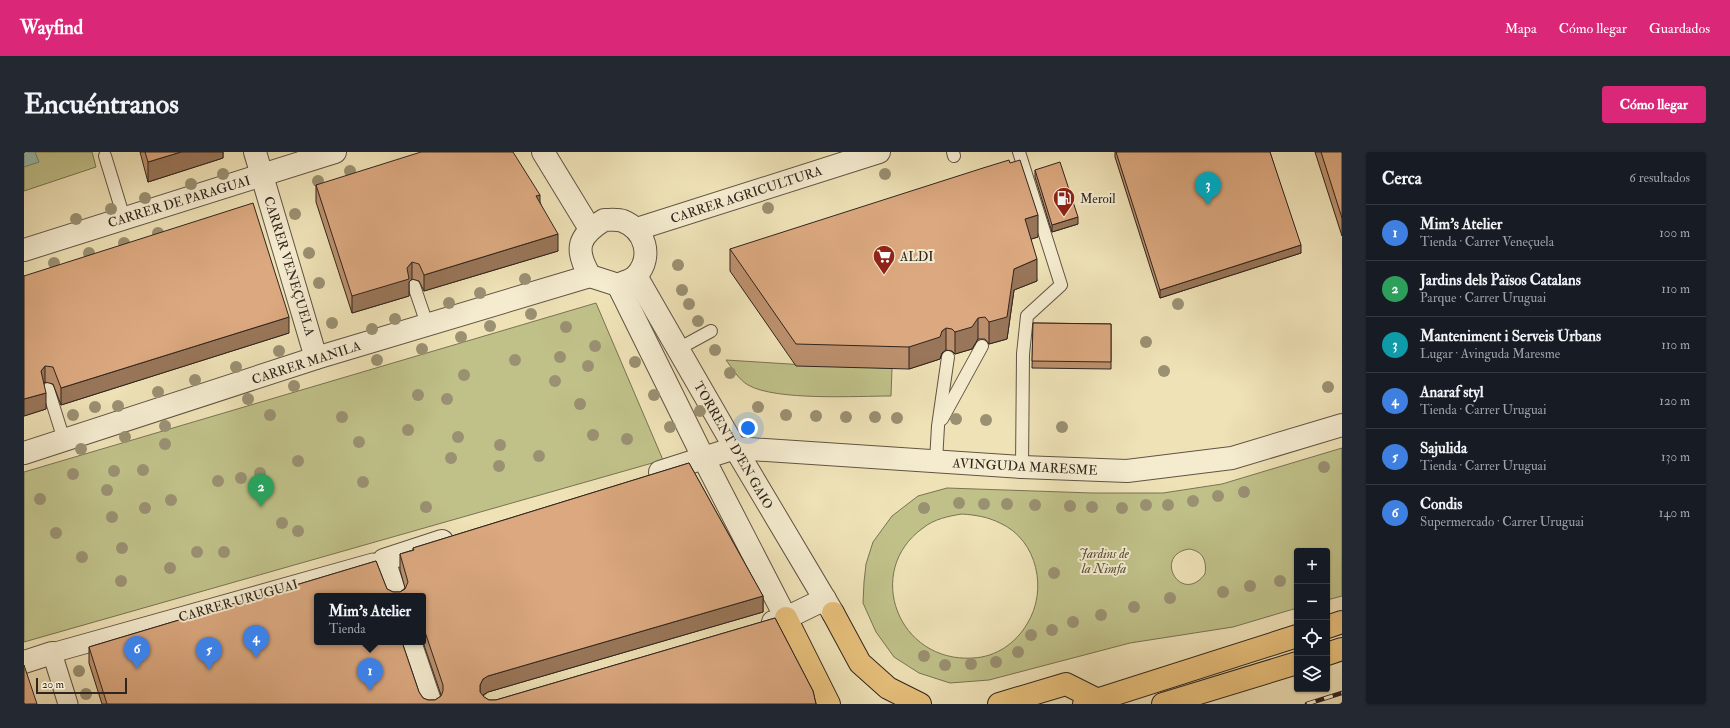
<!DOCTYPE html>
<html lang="es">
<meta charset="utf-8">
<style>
:root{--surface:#171b24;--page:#242831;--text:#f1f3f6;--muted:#9ea1a6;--line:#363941;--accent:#db2777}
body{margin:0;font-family:"IM FELL Double Pica",serif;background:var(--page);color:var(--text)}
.controls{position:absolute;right:12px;bottom:12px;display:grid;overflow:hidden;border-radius:4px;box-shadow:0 1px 3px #0004}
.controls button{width:36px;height:36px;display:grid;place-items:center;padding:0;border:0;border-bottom:1px solid var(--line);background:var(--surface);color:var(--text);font:20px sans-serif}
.scale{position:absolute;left:12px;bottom:10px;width:91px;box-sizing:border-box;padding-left:4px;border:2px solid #30251e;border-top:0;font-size:11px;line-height:14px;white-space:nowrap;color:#30251e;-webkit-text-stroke:3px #f5ecd0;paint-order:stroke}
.you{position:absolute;left:724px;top:276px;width:14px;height:14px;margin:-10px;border:3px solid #fff;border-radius:50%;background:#1a73e8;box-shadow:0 0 0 6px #1a73e833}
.badge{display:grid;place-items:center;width:26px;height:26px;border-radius:50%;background:var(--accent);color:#fff;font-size:13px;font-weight:700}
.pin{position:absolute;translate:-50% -33px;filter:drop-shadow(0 1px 2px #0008)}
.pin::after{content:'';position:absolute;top:21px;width:14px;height:12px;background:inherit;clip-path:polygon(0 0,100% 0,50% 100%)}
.popup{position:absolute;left:290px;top:441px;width:112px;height:52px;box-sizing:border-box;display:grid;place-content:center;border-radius:4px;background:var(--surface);filter:drop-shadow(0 1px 3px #0005);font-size:13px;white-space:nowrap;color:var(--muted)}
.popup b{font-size:15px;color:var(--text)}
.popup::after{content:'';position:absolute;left:50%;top:100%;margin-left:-8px;border:8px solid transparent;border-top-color:var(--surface)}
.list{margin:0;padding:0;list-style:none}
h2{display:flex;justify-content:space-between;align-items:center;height:52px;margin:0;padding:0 16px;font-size:17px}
h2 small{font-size:13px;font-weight:400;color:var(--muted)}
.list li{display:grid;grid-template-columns:26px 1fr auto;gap:12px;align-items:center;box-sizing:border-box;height:56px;padding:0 16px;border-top:1px solid var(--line)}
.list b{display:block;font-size:15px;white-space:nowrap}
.list p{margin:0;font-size:13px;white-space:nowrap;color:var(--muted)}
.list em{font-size:13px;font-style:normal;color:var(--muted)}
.icon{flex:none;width:22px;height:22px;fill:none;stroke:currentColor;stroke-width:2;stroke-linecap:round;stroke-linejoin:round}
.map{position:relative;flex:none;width:1318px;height:552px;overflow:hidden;border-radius:4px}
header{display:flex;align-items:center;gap:24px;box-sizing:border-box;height:56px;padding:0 20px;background:var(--accent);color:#fff}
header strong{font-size:19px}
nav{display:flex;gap:22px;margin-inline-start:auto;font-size:14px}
.intro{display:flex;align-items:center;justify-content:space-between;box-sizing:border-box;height:96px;padding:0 24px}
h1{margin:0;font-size:28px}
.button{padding:10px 18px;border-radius:4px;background:var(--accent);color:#fff;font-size:14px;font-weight:700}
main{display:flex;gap:24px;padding:0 24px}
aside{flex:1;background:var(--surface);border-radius:4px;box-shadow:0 1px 3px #0004}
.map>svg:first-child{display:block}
.green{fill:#c0c189;stroke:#787354;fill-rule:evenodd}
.water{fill:#9abeaf;stroke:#708175}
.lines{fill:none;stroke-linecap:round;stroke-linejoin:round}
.service-casing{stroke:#605444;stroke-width:14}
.pedestrian-casing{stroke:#605444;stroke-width:21}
.minor-casing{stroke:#605444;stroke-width:24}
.primary-casing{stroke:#30251e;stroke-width:24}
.service{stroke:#f5ecd0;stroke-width:12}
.pedestrian{stroke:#f5ecd0;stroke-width:19}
.minor{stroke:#f5ecd0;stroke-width:22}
.primary{stroke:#e8c17c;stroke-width:22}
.rail-casing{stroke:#30251e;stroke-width:4.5}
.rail{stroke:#f5ecd0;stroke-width:3;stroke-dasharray:9;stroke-linecap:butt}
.tree{fill:#9a9072}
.wall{fill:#bc906d;stroke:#30251e;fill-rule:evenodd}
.shaded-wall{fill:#997659;stroke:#30251e}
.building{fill:#dba87f;stroke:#30251e;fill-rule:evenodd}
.labels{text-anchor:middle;stroke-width:4;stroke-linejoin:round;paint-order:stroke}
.street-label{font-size:13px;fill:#30251e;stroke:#f5ecd0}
.poi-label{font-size:13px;fill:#30251e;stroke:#f5ecd0;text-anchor:start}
.park-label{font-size:13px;font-style:italic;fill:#544c39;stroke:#f5ecd0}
</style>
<header>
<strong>Wayfind</strong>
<nav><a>Mapa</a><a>Cómo llegar</a><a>Guardados</a></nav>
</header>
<div class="intro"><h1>Encuéntranos</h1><a class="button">Cómo llegar</a></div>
<main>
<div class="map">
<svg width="1318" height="552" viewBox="0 0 1318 552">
<rect width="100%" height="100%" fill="#efe2b7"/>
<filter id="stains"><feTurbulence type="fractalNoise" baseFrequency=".005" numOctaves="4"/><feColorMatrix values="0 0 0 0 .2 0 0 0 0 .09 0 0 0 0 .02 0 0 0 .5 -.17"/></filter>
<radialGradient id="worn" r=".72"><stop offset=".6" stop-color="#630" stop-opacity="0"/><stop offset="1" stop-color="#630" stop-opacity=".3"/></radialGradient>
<g class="green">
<polygon points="0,0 68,0 72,15 0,39"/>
<polygon points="572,151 639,308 0,490 0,320"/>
<path d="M 702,208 L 797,214 L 868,216 L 867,244 C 833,244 752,249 724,233 C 715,228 708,216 702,208 Z"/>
<path d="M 1318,296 L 1318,444 L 1303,448 L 1303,399 L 1273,399 L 1273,456 L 1209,475 L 1106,491 L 965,528 L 926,531 L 895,521 L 870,505 L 852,480 L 839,451 L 840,430 L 842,412 L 849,390 L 868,364 L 894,344 L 923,336 L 1068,341 L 1139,341 L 1198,332 ZM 938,362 C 952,363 964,365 976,371 C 1014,388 1024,439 1003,472 C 992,491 972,505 949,506 C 874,511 839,419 899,376 C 910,367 925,364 938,362 ZM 1165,397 C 1179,399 1183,409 1181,422 C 1157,454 1128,403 1165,397 Z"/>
</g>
<polygon class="water" points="0,0 11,0 15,10 0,15"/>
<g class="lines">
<g class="service-casing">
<g id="service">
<polyline points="929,0 930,4"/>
<polyline points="995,0 1037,133 1003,164 999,202 998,315"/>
<polyline points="81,4 100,66"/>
<polyline points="390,134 403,172"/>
<polyline points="654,197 687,179"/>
<polyline points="24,237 40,288"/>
<polyline points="918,267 958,194"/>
<polyline points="912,309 914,274 924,205"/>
</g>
</g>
<g class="pedestrian-casing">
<polyline id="pedestrian" points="44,552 28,501 349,411"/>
</g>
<g class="minor-casing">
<g id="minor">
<polyline points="231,0 292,206"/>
<polyline points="519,0 566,77"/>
<path d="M 580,68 C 586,68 594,67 599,69 C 621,78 629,104 613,123 C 609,128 599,130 594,133 L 566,124 C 550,97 554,84 580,68 Z"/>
<polyline points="613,77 855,0"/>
<polyline points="0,98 311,0"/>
<polyline points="612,124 711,296 809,461"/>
<polyline points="594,133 680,307 762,466"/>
<polyline points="0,301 292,206 566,124"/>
<polyline points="636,320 711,296 998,315 1103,319 1208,306 1318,273"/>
<polyline points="372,444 360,408 418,389"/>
<polyline points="749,470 762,466 801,447"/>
<polyline points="386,490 407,552"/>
<polyline points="0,510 28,501"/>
</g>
</g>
<g class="primary-casing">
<g id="primary">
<polyline points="809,461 836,511 864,536 896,552"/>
<polyline points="762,466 805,552"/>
<polyline points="1303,475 1318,470"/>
<polyline points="1303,502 1318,497"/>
<polyline points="975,552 1042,532 1074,548"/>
<polyline points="1060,552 1273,484"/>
<polyline points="1139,552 1273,511"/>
</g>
</g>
<use href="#service" class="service"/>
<use href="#pedestrian" class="pedestrian"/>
<use href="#minor" class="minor"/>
<use href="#primary" class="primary"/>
<g class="rail-casing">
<polyline id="rail" points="1283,552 1318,541"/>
</g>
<use href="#rail" class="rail"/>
</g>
<g class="tree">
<circle cx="326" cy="19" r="6"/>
<circle cx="199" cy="22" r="6"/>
<circle cx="861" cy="22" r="6"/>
<circle cx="294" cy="29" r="6"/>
<circle cx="167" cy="32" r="6"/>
<circle cx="121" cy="46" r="6"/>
<circle cx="744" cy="56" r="6"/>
<circle cx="87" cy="57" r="6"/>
<circle cx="271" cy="62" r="6"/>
<circle cx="52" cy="67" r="6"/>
<circle cx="134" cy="81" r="6"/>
<circle cx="100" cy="91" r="6"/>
<circle cx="65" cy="101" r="6"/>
<circle cx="285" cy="101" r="6"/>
<circle cx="30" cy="111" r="6"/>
<circle cx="654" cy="113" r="6"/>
<circle cx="501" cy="127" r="6"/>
<circle cx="295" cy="131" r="6"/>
<circle cx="658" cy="138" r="6"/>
<circle cx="456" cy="141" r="6"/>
<circle cx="425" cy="151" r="6"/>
<circle cx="665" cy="152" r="6"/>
<circle cx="1154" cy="152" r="6"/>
<circle cx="507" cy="162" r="6"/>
<circle cx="371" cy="167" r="6"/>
<circle cx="674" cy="169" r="6"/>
<circle cx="308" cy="171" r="6"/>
<circle cx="466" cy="174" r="6"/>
<circle cx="542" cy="175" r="6"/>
<circle cx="348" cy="177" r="6"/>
<circle cx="437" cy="185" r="6"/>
<circle cx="1122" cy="190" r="6"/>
<circle cx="571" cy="194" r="6"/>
<circle cx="398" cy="197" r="6"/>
<circle cx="691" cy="198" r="6"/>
<circle cx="255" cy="199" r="6"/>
<circle cx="536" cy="205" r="6"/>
<circle cx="353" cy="208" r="6"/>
<circle cx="491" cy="208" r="6"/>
<circle cx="611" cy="210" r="6"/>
<circle cx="564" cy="214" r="6"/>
<circle cx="212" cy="215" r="6"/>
<circle cx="1140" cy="219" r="6"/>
<circle cx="706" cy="221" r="6"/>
<circle cx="440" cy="223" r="6"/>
<circle cx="171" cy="228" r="6"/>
<circle cx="531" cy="229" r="6"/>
<circle cx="270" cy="234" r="6"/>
<circle cx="1304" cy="235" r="6"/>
<circle cx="134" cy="240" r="6"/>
<circle cx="394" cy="243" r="6"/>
<circle cx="630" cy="243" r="6"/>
<circle cx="224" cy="247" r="6"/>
<circle cx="423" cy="247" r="6"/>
<circle cx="556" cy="252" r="6"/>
<circle cx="94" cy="254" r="6"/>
<circle cx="71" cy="255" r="6"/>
<circle cx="734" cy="255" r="6"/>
<circle cx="676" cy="259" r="6"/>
<circle cx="49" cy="263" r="6"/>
<circle cx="246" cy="263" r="6"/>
<circle cx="762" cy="263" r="6"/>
<circle cx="792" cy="264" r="6"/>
<circle cx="318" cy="265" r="6"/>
<circle cx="822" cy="265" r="6"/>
<circle cx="851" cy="265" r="6"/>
<circle cx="873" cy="266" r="6"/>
<circle cx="932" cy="267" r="6"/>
<circle cx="962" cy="268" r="6"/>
<circle cx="141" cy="274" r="6"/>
<circle cx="646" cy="275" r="6"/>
<circle cx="1038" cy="275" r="6"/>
<circle cx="384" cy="278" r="6"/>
<circle cx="569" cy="283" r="6"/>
<circle cx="101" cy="285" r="6"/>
<circle cx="434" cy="285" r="6"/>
<circle cx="603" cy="287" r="6"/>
<circle cx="335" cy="290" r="6"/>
<circle cx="141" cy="292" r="6"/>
<circle cx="476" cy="293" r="6"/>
<circle cx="57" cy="297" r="6"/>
<circle cx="515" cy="304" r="6"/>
<circle cx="427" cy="306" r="6"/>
<circle cx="274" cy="309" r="6"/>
<circle cx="475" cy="314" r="6"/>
<circle cx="1300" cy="315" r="6"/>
<circle cx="119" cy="318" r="6"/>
<circle cx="90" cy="319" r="6"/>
<circle cx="236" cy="321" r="6"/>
<circle cx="49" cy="322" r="6"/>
<circle cx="217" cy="326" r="6"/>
<circle cx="194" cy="329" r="6"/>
<circle cx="339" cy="330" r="6"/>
<circle cx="83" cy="338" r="6"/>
<circle cx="1220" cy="340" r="6"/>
<circle cx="1194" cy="344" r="6"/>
<circle cx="16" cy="347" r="6"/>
<circle cx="147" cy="348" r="6"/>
<circle cx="1169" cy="349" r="6"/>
<circle cx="935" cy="351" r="6"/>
<circle cx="960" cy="352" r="6"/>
<circle cx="983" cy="352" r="6"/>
<circle cx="1011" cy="353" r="6"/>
<circle cx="1122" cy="353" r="6"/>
<circle cx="1144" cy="353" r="6"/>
<circle cx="1046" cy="354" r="6"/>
<circle cx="402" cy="355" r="6"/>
<circle cx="1068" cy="355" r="6"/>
<circle cx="121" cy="356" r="6"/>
<circle cx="900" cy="356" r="6"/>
<circle cx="1098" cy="356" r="6"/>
<circle cx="88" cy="365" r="6"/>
<circle cx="258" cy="371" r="6"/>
<circle cx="274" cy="379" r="6"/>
<circle cx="32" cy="381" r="6"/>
<circle cx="98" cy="396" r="6"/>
<circle cx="173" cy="400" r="6"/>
<circle cx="200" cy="400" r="6"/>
<circle cx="58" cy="405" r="6"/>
<circle cx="146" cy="416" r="6"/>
<circle cx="1030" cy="421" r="6"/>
<circle cx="97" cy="429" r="6"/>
<circle cx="1256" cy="429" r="6"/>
<circle cx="1226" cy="434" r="6"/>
<circle cx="1199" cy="440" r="6"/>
<circle cx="1146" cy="446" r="6"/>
<circle cx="1110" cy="455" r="6"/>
<circle cx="1077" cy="463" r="6"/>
<circle cx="1049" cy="470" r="6"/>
<circle cx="1028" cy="478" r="6"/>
<circle cx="1007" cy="483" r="6"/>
<circle cx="994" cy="500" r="6"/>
<circle cx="900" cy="504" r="6"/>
<circle cx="972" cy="510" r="6"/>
<circle cx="947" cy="512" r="6"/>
<circle cx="921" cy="513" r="6"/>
<circle cx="55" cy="519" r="6"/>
<circle cx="62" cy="542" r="6"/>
</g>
<g class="wall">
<polygon points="116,0 199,0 199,6 124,30"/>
<polygon points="1091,0 1246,0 1277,101 1136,146 1091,5"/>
<polygon points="1291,0 1318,0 1318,84"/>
<polygon points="1011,18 1054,72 1028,80 1011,25"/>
<polygon points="292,33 516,50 534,99 400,139 395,129 388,127 385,130 385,144 328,161 292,50"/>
<polygon points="1014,85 1007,87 1013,129 990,138 983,187 965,192 961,187 954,187 948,197 931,202 928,199 922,198 918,201 916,207 885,217 772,214 706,119 706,97"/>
<polygon points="0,124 265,181 37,253 29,232 21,230 20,232 22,257 0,264"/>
<polygon points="1009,171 1087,172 1087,217 1008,216"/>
<path d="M 665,311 L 739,444 L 739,460 L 464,540 L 459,544 L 460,545 L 465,548 L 472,548 L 751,466 L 789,539 L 792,552 L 78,552 L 65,511 L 65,495 L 352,409 L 363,437 L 369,440 L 376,440 L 381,436 L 376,418 L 376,402 L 389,398 L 389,396 ZM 293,444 L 399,444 L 399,490 L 417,543 L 417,544 L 411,548 L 404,548 L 399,546 L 395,540 L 378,490 L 293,490 Z"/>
</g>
<g class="shaded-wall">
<polygon points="157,0 199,0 199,6 124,30 124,10"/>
<polygon points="516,43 516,60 512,44"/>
<polygon points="1014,63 1014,85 1001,89 1001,67"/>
<polygon points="1054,65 1054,72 1028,80 1028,73"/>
<polygon points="534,82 534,99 400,139 400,123"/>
<polygon points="1277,93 1277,101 1136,146 1136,138"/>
<polygon points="1013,107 1013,129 990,138 983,187 965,192 965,170 990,117"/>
<polygon points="388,110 388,127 385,130 385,144 328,161 328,144 383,116"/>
<polygon points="265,165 265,181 37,253 37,236"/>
<polygon points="954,166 954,187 948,197 931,202 931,180"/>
<polygon points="922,176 922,198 918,201 916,207 885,217 885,195 918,179"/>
<polygon points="21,214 21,230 17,236 17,219"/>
<polygon points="22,241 22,257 0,264 0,247"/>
<polygon points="739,444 739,460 464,540 459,543 456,549 456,533 459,527 464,524"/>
</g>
<g class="building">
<polygon points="121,0 157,0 124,10"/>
<polygon points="397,0 489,0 516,43 512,44 534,82 400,123 395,112 388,110 383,116 385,127 328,144 292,33"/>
<polygon points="1092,0 1246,0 1277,93 1136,138"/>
<polygon points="1297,0 1318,0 1318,66"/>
<polygon points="985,8 986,11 996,8 1014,63 1001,67 1013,107 990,117 983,165 965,170 961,165 954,166 948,175 931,180 928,177 922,176 918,179 916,185 885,195 772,192 706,97 959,16"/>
<polygon points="1036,10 1054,65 1028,73 1011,18"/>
<polygon points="229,51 265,165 37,236 29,215 21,214 17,219 22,241 0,247 0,124"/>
<polygon points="1009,171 1087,172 1087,210 1008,209"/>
<path d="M 665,311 L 739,444 L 464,524 L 459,527 L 456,533 L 456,540 L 460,545 L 465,548 L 472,548 L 751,466 L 789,539 L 792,552 L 83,552 L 65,495 L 352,409 L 363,437 L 369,440 L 376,440 L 381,437 L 384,430 L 376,402 L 390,398 L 389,396 ZM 293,444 L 399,444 L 399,474 L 419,533 L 419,539 L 417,544 L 411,548 L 404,548 L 399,546 L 395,540 L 378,490 L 293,490 Z"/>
<polygon points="0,514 0,513 13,552 0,552"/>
</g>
<defs>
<g id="fuel-pin" transform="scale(1.15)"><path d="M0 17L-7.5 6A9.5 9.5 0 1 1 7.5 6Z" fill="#8f2418" stroke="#f5ecd0"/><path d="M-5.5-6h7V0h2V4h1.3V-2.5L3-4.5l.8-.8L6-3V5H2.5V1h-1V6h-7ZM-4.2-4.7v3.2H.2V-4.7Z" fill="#fff"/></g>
<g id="supermarket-pin" transform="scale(1.15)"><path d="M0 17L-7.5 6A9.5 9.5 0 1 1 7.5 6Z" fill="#8f2418" stroke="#f5ecd0"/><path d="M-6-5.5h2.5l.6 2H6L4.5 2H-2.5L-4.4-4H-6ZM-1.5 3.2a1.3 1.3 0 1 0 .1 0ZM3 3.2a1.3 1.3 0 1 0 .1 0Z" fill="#fff"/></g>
</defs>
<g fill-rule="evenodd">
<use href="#fuel-pin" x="1040" y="46"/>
<use href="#supermarket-pin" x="860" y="104"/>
</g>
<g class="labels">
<g class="street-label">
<text transform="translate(722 42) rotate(-18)" y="5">CARRER AGRICULTURA</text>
<text transform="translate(155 49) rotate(-17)" y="5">CARRER DE PARAGUAI</text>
<text transform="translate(266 114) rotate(73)" y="5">CARRER VENEÇUELA</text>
<text transform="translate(282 210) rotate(-18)" y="5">CARRER MANILA</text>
<text transform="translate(710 293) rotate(60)" y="5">TORRENT D'EN GAIO</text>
<text transform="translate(1001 314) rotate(3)" y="5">AVINGUDA MARESME</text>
<text transform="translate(214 448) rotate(-16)" y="5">CARRER URUGUAI</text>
</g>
<g class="poi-label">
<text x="1056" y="51">Meroil</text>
<text x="876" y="109">ALDI</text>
</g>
<g class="park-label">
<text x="1080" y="406">Jardins de<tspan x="1080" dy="15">la Nimfa</tspan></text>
</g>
</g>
<rect width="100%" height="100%" filter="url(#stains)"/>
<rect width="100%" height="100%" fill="url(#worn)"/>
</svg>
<div class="controls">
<button>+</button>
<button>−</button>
<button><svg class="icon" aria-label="locate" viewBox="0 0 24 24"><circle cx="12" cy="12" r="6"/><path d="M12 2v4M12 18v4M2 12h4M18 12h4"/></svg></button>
<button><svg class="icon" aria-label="layers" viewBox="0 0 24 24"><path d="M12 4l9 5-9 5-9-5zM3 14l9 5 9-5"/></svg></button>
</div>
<div class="scale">20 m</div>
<div class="you"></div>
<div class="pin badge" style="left:346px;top:539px;background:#3f7fe0">1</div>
<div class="popup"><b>Mim's Atelier</b>Tienda</div>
<div class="pin badge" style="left:237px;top:355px;background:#2e9e5b">2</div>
<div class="pin badge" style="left:1184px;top:53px;background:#0f9aa8">3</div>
<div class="pin badge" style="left:232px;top:506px;background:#3f7fe0">4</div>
<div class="pin badge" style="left:185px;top:518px;background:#3f7fe0">5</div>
<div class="pin badge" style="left:113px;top:517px;background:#3f7fe0">6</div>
</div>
<aside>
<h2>Cerca<small>6 resultados</small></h2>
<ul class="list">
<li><span class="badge" style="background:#3f7fe0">1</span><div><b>Mim's Atelier</b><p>Tienda · Carrer Veneçuela</p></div><em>100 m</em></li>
<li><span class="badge" style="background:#2e9e5b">2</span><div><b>Jardins dels Països Catalans</b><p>Parque · Carrer Uruguai</p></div><em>110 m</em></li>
<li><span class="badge" style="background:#0f9aa8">3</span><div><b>Manteniment i Serveis Urbans</b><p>Lugar · Avinguda Maresme</p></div><em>110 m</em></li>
<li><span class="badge" style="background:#3f7fe0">4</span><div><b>Anaraf styl</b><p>Tienda · Carrer Uruguai</p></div><em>120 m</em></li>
<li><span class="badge" style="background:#3f7fe0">5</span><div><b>Sajulida</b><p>Tienda · Carrer Uruguai</p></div><em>130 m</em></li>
<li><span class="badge" style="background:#3f7fe0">6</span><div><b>Condis</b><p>Supermercado · Carrer Uruguai</p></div><em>140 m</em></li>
</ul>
</aside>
</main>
